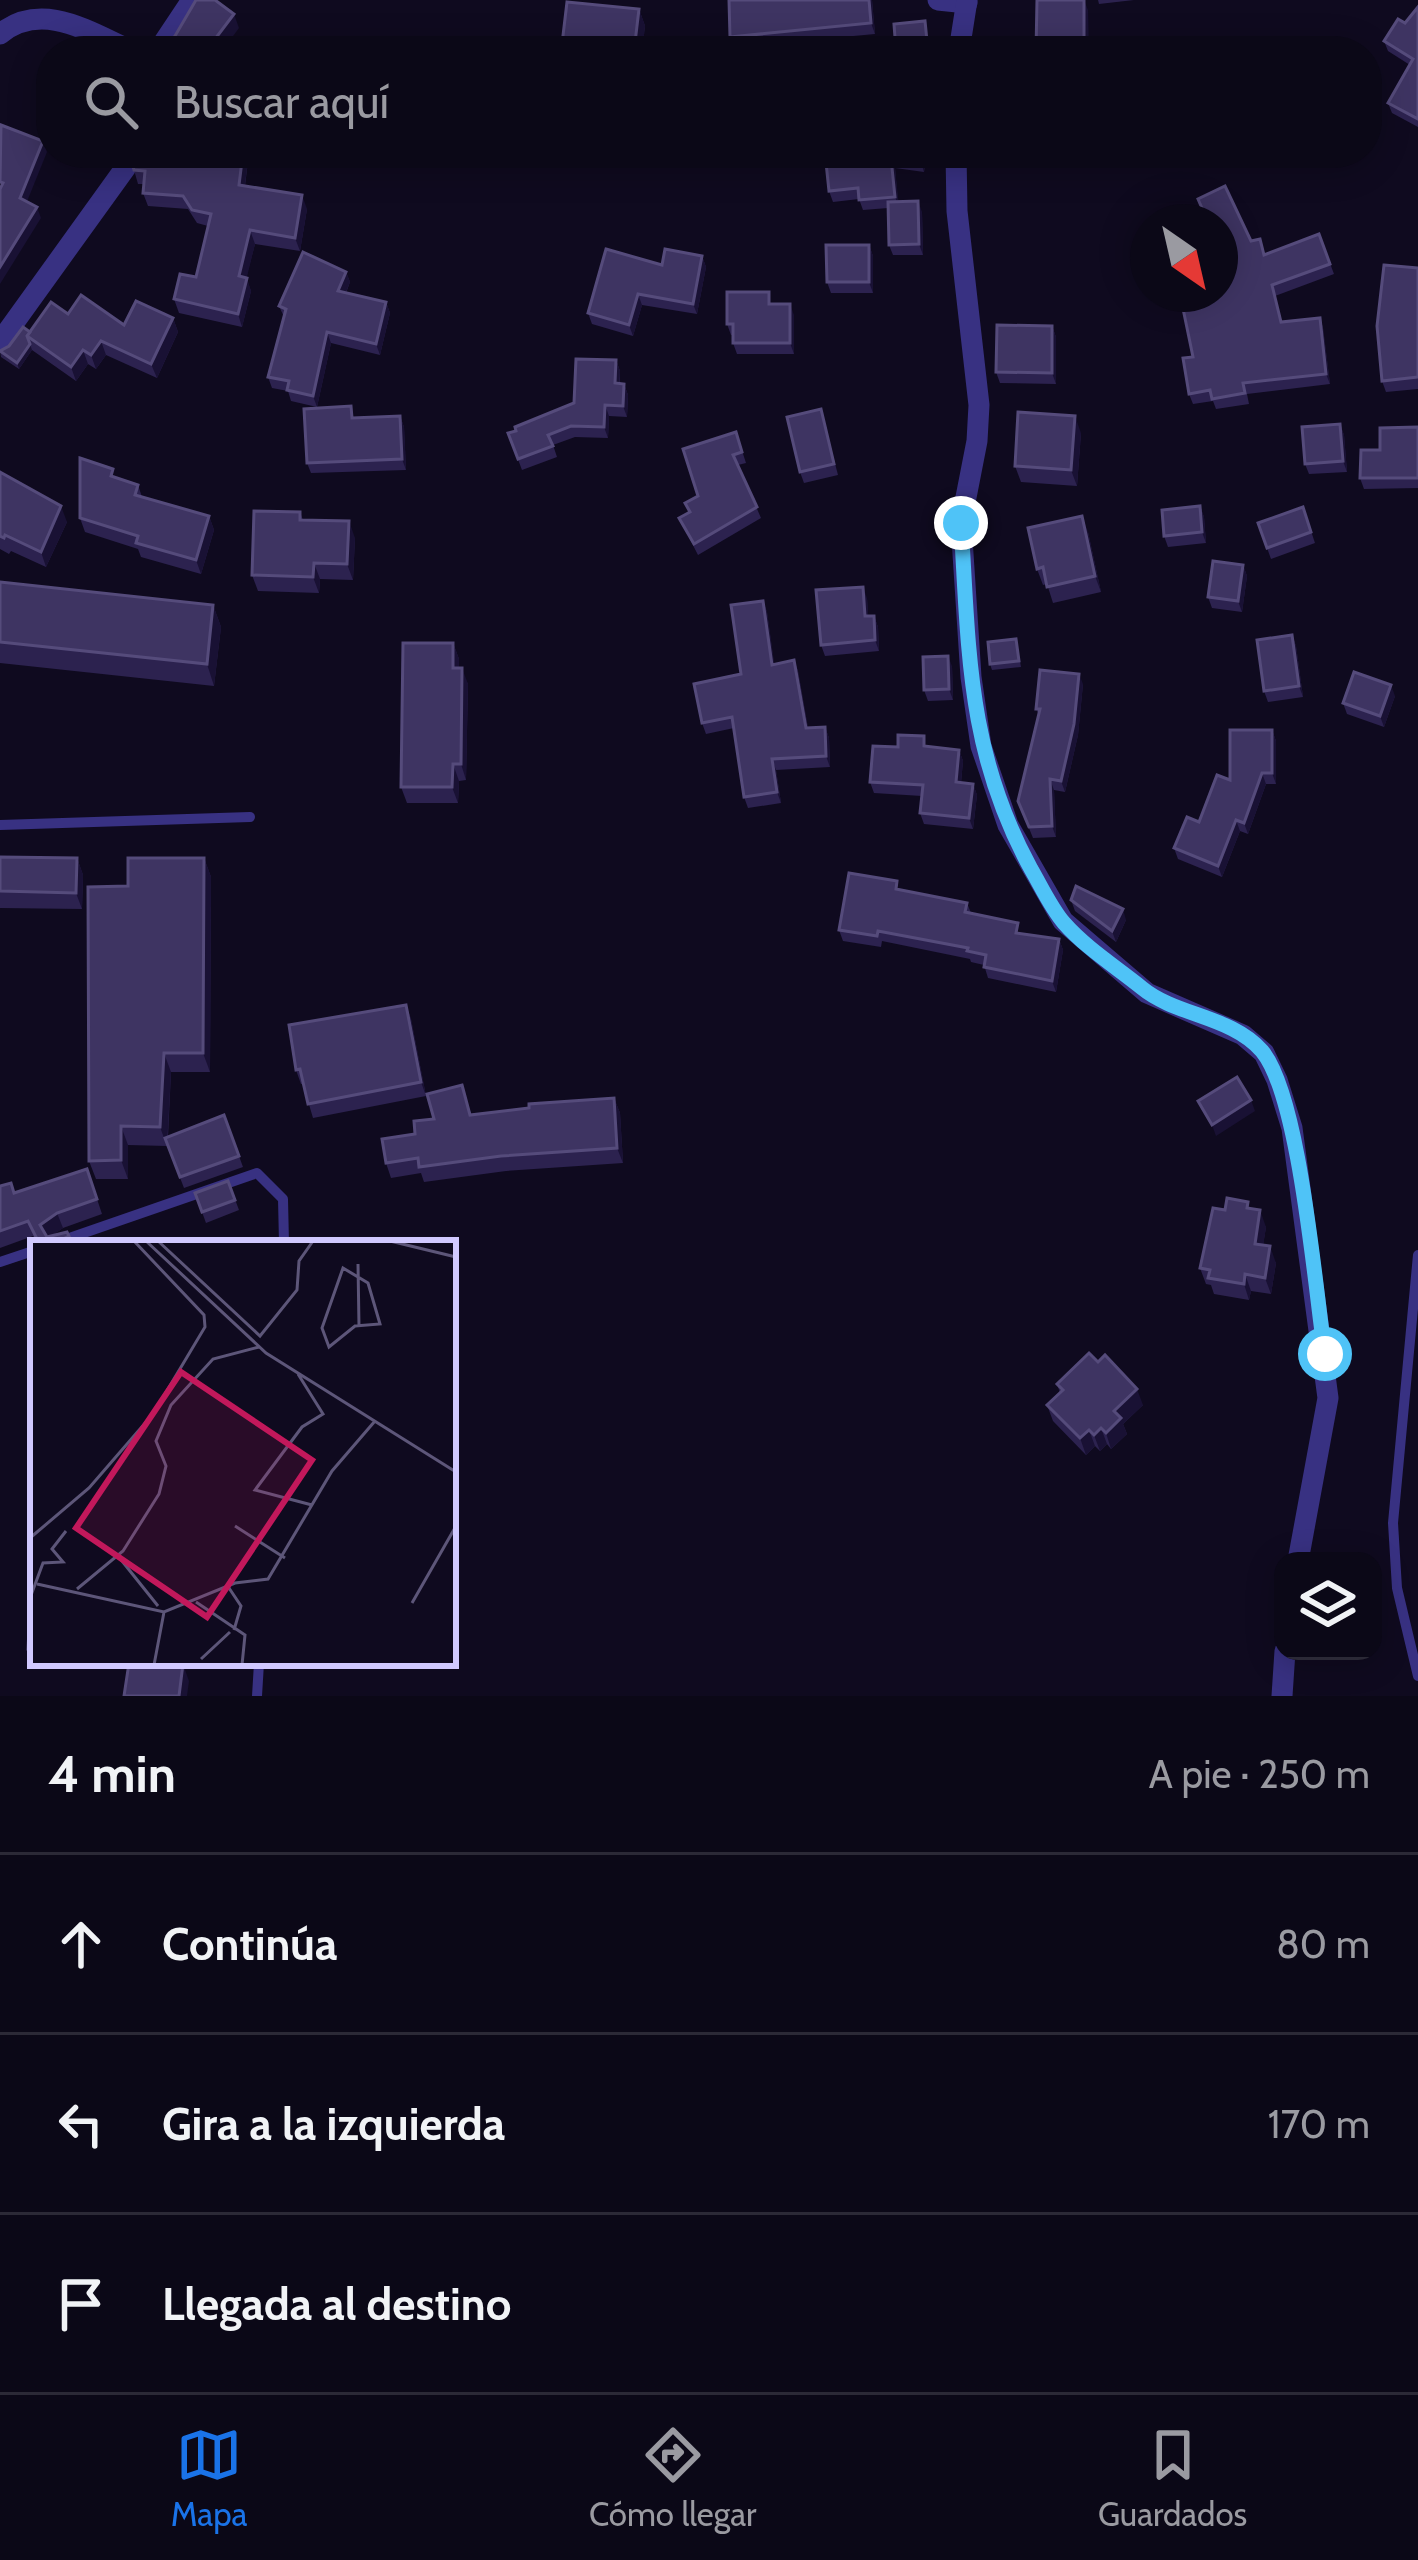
<!DOCTYPE html>
<html lang="es">
<meta charset="utf-8">
<style>
:root{--surface:#0b0817;--page:#141120;--text:#f1f3f6;--muted:#9a9aa1;--line:#2b2936;--accent:#1a73e8}
body{margin:0;font-family:Cabin,sans-serif;background:var(--page);color:var(--text)}
.controls{position:absolute;right:36px;bottom:36px;display:grid;overflow:hidden;border-radius:24px;box-shadow:0 6px 30px #0003}
.controls button{width:108px;height:108px;display:grid;place-items:center;padding:0;border:0;border-bottom:3px solid var(--line);background:var(--surface);color:var(--text);font:60px sans-serif}
.compass{position:absolute;left:1130px;top:204px;width:108px;height:108px;border-radius:50%;background:var(--surface);box-shadow:0 6px 30px #0003;rotate:146deg}
.stop{position:absolute;width:36px;height:36px;margin:-27px;border:9px solid #4fc3f7;border-radius:50%;background:#fff}
.stop.end{background:#4fc3f7;border-color:#fff;box-shadow:0 3px 12px #0008}
.list{margin:0;padding:0;list-style:none}
h2{display:flex;justify-content:space-between;align-items:center;height:156px;margin:0;padding:0 48px;font-size:51px}
h2 small{font-size:39px;font-weight:400;color:var(--muted)}
.list li{display:grid;grid-template-columns:78px 1fr auto;gap:36px;align-items:center;box-sizing:border-box;height:180px;padding:0 48px;border-top:3px solid var(--line)}
.list b{display:block;font-size:45px;white-space:nowrap}
.list em{font-size:39px;font-style:normal;color:var(--muted)}
.icon{flex:none;width:66px;height:66px;fill:none;stroke:currentColor;stroke-width:2;stroke-linecap:round;stroke-linejoin:round}
.map{position:relative;flex:none;width:1418px;height:1696px;overflow:hidden}
.search{position:absolute;background:var(--surface);box-shadow:0 6px 30px #0003;left:36px;right:36px;top:36px;height:132px;display:flex;align-items:center;gap:30px;box-sizing:border-box;padding:0 42px;border-radius:48px;color:var(--muted);font-size:45px}
.sheet{height:696px;background:var(--surface)}
nav{display:flex;justify-content:space-around;align-items:center;box-sizing:border-box;height:168px;border-top:3px solid var(--line);background:var(--surface);font-size:33px;color:var(--muted)}
nav a{display:grid;justify-items:center;gap:6px}
nav .on{color:var(--accent)}
.map>svg:first-child{display:block}
.lines{fill:none;stroke-linecap:round;stroke-linejoin:round}
.service{stroke:#383182;stroke-width:10}
.minor{stroke:#383182;stroke-width:21}
.wall{fill:#2c224f}
.shaded-wall{fill:#191134}
.building{fill:#3e3462;stroke:#554b7b;stroke-width:3}
.route{stroke:#4fc3f7;stroke-width:15}
.inset-road{fill:none;stroke:#5d5679;stroke-width:3}
.view{fill:#c2185b;fill-opacity:0.15;stroke:#c2185b;stroke-width:6}
.inset-edge{fill:none;stroke:#d1c9ff;stroke-width:6}
</style>
<div class="map">
<svg width="1418" height="1696" viewBox="0 0 1418 1696">
<rect width="100%" height="100%" fill="#0f0a1f"/>
<g class="lines">
<g class="service">
<polyline points="0,825 250,817"/>
<polyline points="55,1243 257,1173 283,1199 284,1243"/>
<polyline points="1418,1255 1393,1523 1397,1588 1418,1676"/>
<polyline points="0,1262 33,1251"/>
<polyline points="257,1696 259,1663"/>
</g>
<g class="minor">
<polyline points="938,0 967,3"/>
<path d="M 0,34 C 42,0 89,32 132,51"/>
<polyline points="158,51 192,0"/>
<polyline points="959,51 967,0"/>
<polyline points="956,153 957,211 979,405 977,441 961,523 971,677 981,746 1008,825 1063,921 1147,993 1243,1035 1264,1053 1277,1080 1292,1128 1328,1398 1298,1561"/>
<polyline points="0,342 126,167 132,153"/>
<polyline points="1282,1696 1285,1651"/>
</g>
</g>
<g class="wall">
<polygon points="729,0 872,0 875,34 734,47 730,37"/>
<polygon points="1098,0 1134,0 1099,4"/>
<polygon points="1418,7 1418,127 1392,113 1388,103 1410,65 1388,51 1384,41 1405,23"/>
<polygon points="639,9 645,26 642,51 565,51 562,44"/>
<polygon points="51,96 51,137 44,134 39,120"/>
<polygon points="86,153 116,153 110,164"/>
<polygon points="137,153 249,153 245,186 307,209 300,251 255,244 246,278 251,291 242,327 179,313 174,299 196,277 208,226 197,223 188,209 148,206 143,193 144,184 138,184 134,170"/>
<polygon points="825,153 927,153 924,172 895,168 898,202 922,212 923,255 893,255 889,245 888,208 863,210 859,199 833,202 829,191"/>
<polygon points="1319,234 1334,274 1275,296 1282,322 1320,318 1323,328 1330,384 1247,394 1249,404 1216,409 1213,401 1193,404 1189,394 1193,357 1251,241 1265,254"/>
<polygon points="869,245 873,256 873,293 831,293 827,282"/>
<polygon points="702,256 706,267 697,314 642,305 633,336 592,324 588,313 662,265"/>
<polygon points="1418,268 1418,389 1386,392 1382,381"/>
<polygon points="346,272 350,282 346,293 386,302 390,313 380,355 331,343 317,407 291,401 288,391 272,388 268,377 284,317 279,306"/>
<polygon points="773,304 794,315 794,354 737,354 733,343 733,335 731,335 727,324"/>
<polygon points="68,314 124,325 173,318 178,332 157,378 106,355 96,369 88,364 76,381 32,350 19,369 1,357 0,351 30,332"/>
<polygon points="1052,326 1056,337 1056,384 1000,383 996,372"/>
<polygon points="616,360 620,371 620,384 624,384 628,395 627,417 609,416 608,438 575,437 553,445 557,457 522,470 508,433 574,403"/>
<polygon points="821,409 838,475 804,483 800,472"/>
<polygon points="400,416 404,427 406,470 311,473 307,463"/>
<polygon points="1340,424 1344,435 1347,472 1309,474 1305,464"/>
<polygon points="1418,427 1418,488 1364,489 1360,478"/>
<polygon points="736,432 746,463 738,465 761,518 698,555 679,518 689,513 685,503 698,496"/>
<polygon points="1081,433 1077,486 1021,482 1015,466"/>
<polygon points="0,472 67,522 46,567 11,551 9,554 0,549"/>
<polygon points="117,478 138,485 142,497 209,516 214,530 201,574 141,557 138,549 85,532 80,518"/>
<polygon points="1200,506 1204,517 1206,543 1168,547 1164,536"/>
<polygon points="1303,507 1315,543 1271,559 1258,523"/>
<polygon points="300,512 303,520 355,538 353,580 320,579 319,593 258,591 252,575"/>
<polygon points="1088,532 1101,592 1053,603 1047,584 1043,585 1037,569"/>
<polygon points="1243,565 1247,576 1242,612 1212,608 1208,597"/>
<polygon points="0,582 213,605 221,627 214,686 0,663"/>
<polygon points="867,598 868,616 874,616 878,627 879,651 825,656 821,645"/>
<polygon points="763,601 767,612 774,664 794,660 798,671 808,728 825,727 829,738 830,767 776,770 781,803 748,808 744,797 734,728 706,734 702,723 741,674"/>
<polygon points="1292,635 1296,646 1303,697 1268,702 1264,691"/>
<polygon points="1016,639 1021,667 992,670 990,664"/>
<polygon points="453,643 459,659 459,668 468,684 466,780 459,781 458,803 407,803 401,787"/>
<polygon points="952,666 953,700 928,701 924,690"/>
<polygon points="1083,684 1078,735 1065,792 1054,790 1056,837 1033,838 1018,801 1039,715 1036,709"/>
<polygon points="1395,696 1384,727 1347,714 1343,703"/>
<polygon points="1272,730 1276,741 1276,784 1266,784 1248,834 1240,831 1222,877 1178,859 1174,848 1199,822 1230,780"/>
<polygon points="898,747 928,747 959,750 963,761 961,783 973,784 977,795 973,829 924,824 920,813 922,796 874,793 870,782"/>
<polygon points="0,857 77,858 83,875 82,909 0,908"/>
<polygon points="204,858 211,877 210,1072 171,1072 168,1137 224,1115 243,1167 184,1188 167,1144 167,1146 128,1145 128,1179 96,1179 89,1161 128,886"/>
<polygon points="900,890 967,903 971,913 1022,934 1059,939 1063,950 1056,992 988,978 984,965 971,962 970,959 882,941 881,947 843,941 839,930"/>
<polygon points="1071,900 1126,920 1116,942 1075,911"/>
<polygon points="406,1005 411,1019 426,1096 313,1118 303,1084 301,1084 296,1070"/>
<polygon points="462,1085 471,1114 614,1098 620,1113 623,1163 506,1171 424,1182 421,1173 391,1178 386,1163 415,1134 434,1119"/>
<polygon points="87,1169 102,1214 63,1228 51,1236 67,1232 72,1243 37,1243 33,1236 0,1248 0,1186 14,1193"/>
<polygon points="228,1181 239,1210 206,1223 195,1193"/>
<polygon points="1250,1209 1266,1227 1263,1245 1276,1263 1271,1294 1251,1291 1249,1300 1214,1294 1211,1285 1206,1284 1200,1268 1225,1210"/>
<polygon points="1057,1384 1143,1405 1123,1424 1127,1434 1111,1449 1107,1444 1100,1451 1095,1446 1086,1455 1053,1421 1047,1405 1060,1393"/>
<polygon points="282,1663 305,1663 305,1668 282,1665"/>
</g>
<g class="shaded-wall">
<polygon points="869,0 872,0 875,34 871,23"/>
<polygon points="1084,0 1088,10 1089,51 1084,51"/>
<polygon points="639,9 645,26 642,51 634,51"/>
<polygon points="234,14 239,28 222,51 206,51"/>
<polygon points="43,141 47,152 24,209 20,198"/>
<polygon points="106,153 116,153 110,164"/>
<polygon points="243,153 249,153 243,198 239,185"/>
<polygon points="922,153 927,153 924,172 921,162"/>
<polygon points="891,158 895,168 899,207 895,197"/>
<polygon points="302,195 307,209 300,251 295,238"/>
<polygon points="918,201 922,212 923,255 919,244"/>
<polygon points="37,207 41,218 0,284 0,267"/>
<polygon points="250,230 255,244 244,289 239,276"/>
<polygon points="869,245 873,256 873,293 869,282"/>
<polygon points="702,256 706,267 697,314 693,304"/>
<polygon points="346,272 350,282 342,302 338,291"/>
<polygon points="247,278 251,291 242,327 238,314"/>
<polygon points="638,294 642,305 633,336 629,325"/>
<polygon points="386,302 390,313 380,355 376,344"/>
<polygon points="790,304 794,315 794,354 790,343"/>
<polygon points="173,318 178,332 157,378 151,364"/>
<polygon points="1320,318 1323,328 1330,384 1326,374"/>
<polygon points="1052,326 1056,337 1056,384 1052,373"/>
<polygon points="327,332 331,343 317,407 313,396"/>
<polygon points="101,341 106,355 96,369 91,355"/>
<polygon points="30,344 32,350 19,369 17,363"/>
<polygon points="83,350 88,364 76,381 71,367"/>
<polygon points="616,360 620,371 619,394 615,383"/>
<polygon points="624,384 628,395 627,417 623,406"/>
<polygon points="605,405 609,416 608,438 604,427"/>
<polygon points="400,416 404,427 406,470 402,459"/>
<polygon points="1075,416 1081,433 1077,486 1071,470"/>
<polygon points="1340,424 1344,435 1347,472 1343,461"/>
<polygon points="61,506 67,522 46,567 41,552"/>
<polygon points="1200,506 1204,517 1206,543 1202,532"/>
<polygon points="209,516 214,530 201,574 196,560"/>
<polygon points="1082,516 1088,532 1101,592 1095,576"/>
<polygon points="349,521 355,538 353,580 347,564"/>
<polygon points="314,563 320,579 319,593 313,577"/>
<polygon points="1243,565 1247,576 1242,612 1238,601"/>
<polygon points="863,587 867,598 869,627 865,616"/>
<polygon points="763,601 767,612 776,676 772,665"/>
<polygon points="213,605 221,627 214,686 207,664"/>
<polygon points="874,616 878,627 879,651 875,640"/>
<polygon points="1292,635 1296,646 1303,697 1299,686"/>
<polygon points="453,643 459,659 459,684 453,668"/>
<polygon points="948,656 952,666 953,700 949,689"/>
<polygon points="794,660 798,671 810,739 806,728"/>
<polygon points="462,668 468,684 466,780 461,764"/>
<polygon points="1079,674 1083,684 1078,735 1065,792 1061,781"/>
<polygon points="1391,685 1395,696 1384,727 1380,716"/>
<polygon points="825,727 829,738 830,767 826,756"/>
<polygon points="1272,730 1276,741 1276,784 1272,773"/>
<polygon points="959,750 963,761 960,793 956,782"/>
<polygon points="772,759 776,770 781,803 777,792"/>
<polygon points="453,764 459,781 458,803 452,787"/>
<polygon points="1262,773 1266,784 1248,834 1244,823"/>
<polygon points="1050,779 1054,790 1056,837 1052,826"/>
<polygon points="973,784 977,795 973,829 969,818"/>
<polygon points="1236,820 1240,831 1222,877 1218,866"/>
<polygon points="77,858 83,875 82,909 76,893"/>
<polygon points="204,858 211,877 210,1072 203,1053"/>
<polygon points="1123,909 1126,920 1116,942 1112,931"/>
<polygon points="1059,939 1063,950 1056,992 1052,981"/>
<polygon points="406,1005 411,1019 426,1096 421,1082"/>
<polygon points="164,1053 171,1072 167,1146 160,1127"/>
<polygon points="614,1098 620,1113 623,1163 617,1148"/>
<polygon points="1251,1100 1255,1111 1216,1136 1212,1125"/>
<polygon points="121,1126 128,1145 128,1179 121,1160"/>
<polygon points="1260,1210 1266,1227 1261,1260 1255,1244"/>
<polygon points="57,1213 63,1228 46,1240 40,1225"/>
<polygon points="1270,1246 1276,1263 1271,1294 1265,1278"/>
<polygon points="1245,1274 1251,1291 1249,1300 1244,1284"/>
<polygon points="1137,1389 1143,1405 1123,1424 1127,1434 1111,1449 1106,1433 1114,1411"/>
<polygon points="1101,1428 1107,1444 1100,1451 1094,1435"/>
<polygon points="1089,1430 1095,1446 1086,1455 1080,1438"/>
<polygon points="183,1664 189,1681 187,1696 179,1696"/>
</g>
<g class="building">
<polygon points="196,0 215,0 234,14 206,51 164,51 175,36"/>
<polygon points="729,0 869,0 871,23 730,37"/>
<polygon points="1037,0 1084,0 1084,51 1036,51"/>
<polygon points="567,2 639,9 634,51 562,44"/>
<polygon points="1418,7 1418,119 1388,103 1413,59 1384,41 1398,19 1405,23"/>
<polygon points="925,21 928,51 896,51 894,24"/>
<polygon points="1160,42 1161,51 1129,51 1128,48"/>
<polygon points="51,96 51,126 39,120"/>
<polygon points="1,125 43,141 20,198 37,207 0,267 0,189 3,183 0,182"/>
<polygon points="137,153 243,153 239,185 302,195 295,238 250,230 239,276 247,278 238,314 174,299 180,274 196,277 211,214 192,210 183,196 143,193 145,171 134,170 132,163"/>
<polygon points="825,153 922,153 921,162 891,158 895,197 859,200 858,188 829,191"/>
<polygon points="1225,186 1251,241 1260,239 1264,255 1319,234 1330,264 1272,285 1281,322 1320,318 1326,374 1243,383 1245,393 1212,399 1210,390 1189,394 1183,358 1193,357 1180,294 1220,294 1220,222 1208,222 1198,199"/>
<polygon points="918,201 919,244 889,245 888,202"/>
<polygon points="826,245 869,245 869,282 827,282"/>
<polygon points="606,249 662,265 665,249 702,256 693,304 638,294 629,325 588,313"/>
<polygon points="303,252 346,272 338,291 386,302 376,344 327,332 313,396 287,390 289,381 268,377 286,309 279,306"/>
<polygon points="1384,265 1418,268 1418,377 1382,381 1377,326"/>
<polygon points="727,292 769,292 769,304 790,304 790,343 733,343 733,324 727,324"/>
<polygon points="81,295 124,325 136,301 173,318 151,364 101,341 91,355 83,350 71,367 27,336 51,302 68,314"/>
<polygon points="997,325 1052,326 1052,373 996,372"/>
<polygon points="23,327 30,332 27,336 30,344 17,363 0,351 9,346"/>
<polygon points="576,359 616,360 615,383 624,384 623,406 605,405 604,427 571,426 548,435 553,446 518,459 508,433 516,431 515,427 574,403"/>
<polygon points="351,406 352,418 400,416 402,459 307,463 304,409"/>
<polygon points="821,409 834,464 800,472 787,417"/>
<polygon points="1018,412 1075,416 1071,470 1015,466"/>
<polygon points="1340,424 1343,461 1305,464 1302,427"/>
<polygon points="1418,427 1418,478 1360,478 1361,450 1380,450 1380,428"/>
<polygon points="736,432 742,452 733,455 757,507 694,544 679,518 690,512 685,503 698,496 683,449"/>
<polygon points="80,458 113,469 111,476 138,485 135,495 209,516 196,560 136,543 138,536 80,518"/>
<polygon points="0,472 61,506 41,552 5,535 4,538 0,536"/>
<polygon points="1200,506 1202,532 1164,536 1162,510"/>
<polygon points="1303,507 1311,532 1267,548 1258,523"/>
<polygon points="254,511 300,512 300,520 349,521 347,564 314,563 313,577 252,575"/>
<polygon points="1082,516 1095,576 1047,587 1043,567 1037,569 1028,528"/>
<polygon points="1213,561 1243,565 1238,601 1208,597"/>
<polygon points="0,582 213,605 207,664 0,642"/>
<polygon points="863,587 865,616 874,616 875,640 821,645 816,590"/>
<polygon points="763,601 772,665 794,660 806,728 825,727 826,756 772,759 777,792 744,797 732,717 702,723 694,684 741,674 731,605"/>
<polygon points="1292,635 1299,686 1264,691 1257,640"/>
<polygon points="1016,639 1019,661 990,664 988,642"/>
<polygon points="403,643 453,643 453,668 462,668 461,764 453,764 452,787 401,787"/>
<polygon points="948,656 949,689 924,690 923,657"/>
<polygon points="1040,670 1079,674 1074,724 1061,781 1050,779 1052,826 1029,827 1018,801 1040,709 1036,709"/>
<polygon points="1354,672 1391,685 1380,716 1343,703"/>
<polygon points="1230,730 1272,730 1272,773 1262,773 1244,823 1236,820 1218,866 1174,848 1187,817 1199,822 1217,775 1230,780"/>
<polygon points="898,735 924,736 924,746 959,750 956,782 973,784 969,818 920,813 923,785 870,782 873,746 898,747"/>
<polygon points="0,857 77,858 76,893 0,891"/>
<polygon points="128,858 204,858 203,1053 164,1053 160,1127 121,1126 121,1160 89,1161 88,887 128,886"/>
<polygon points="849,873 897,881 896,889 967,903 965,912 1018,923 1016,933 1059,939 1052,981 984,967 986,955 967,951 968,948 878,931 877,936 839,930"/>
<polygon points="1076,886 1123,909 1112,931 1071,900"/>
<polygon points="406,1005 421,1082 308,1104 300,1069 296,1070 289,1025"/>
<polygon points="1237,1077 1251,1100 1212,1125 1198,1101"/>
<polygon points="462,1085 470,1115 529,1108 529,1104 614,1098 617,1148 501,1156 419,1167 418,1158 386,1163 382,1139 415,1134 414,1121 434,1119 427,1094"/>
<polygon points="224,1115 239,1156 180,1177 165,1138"/>
<polygon points="87,1169 97,1199 57,1213 40,1225 47,1237 67,1232 69,1236 55,1243 39,1243 28,1221 0,1231 0,1186 11,1183 14,1193"/>
<polygon points="228,1181 235,1200 202,1212 195,1193"/>
<polygon points="1227,1198 1248,1202 1247,1208 1260,1210 1255,1244 1270,1246 1265,1278 1245,1274 1244,1284 1208,1278 1210,1270 1200,1268 1213,1208 1225,1210"/>
<polygon points="1089,1353 1098,1362 1105,1355 1137,1389 1114,1411 1121,1418 1106,1433 1101,1428 1094,1435 1089,1430 1080,1438 1047,1405 1063,1390 1057,1384"/>
<polygon points="29,1629 33,1629 33,1649 28,1649"/>
<polygon points="129,1663 183,1664 179,1696 124,1696"/>
</g>
<g class="lines">
<path class="route" d="M 961,523 C 969,652 967,752 1031,869 C 1041,886 1051,908 1064,923 C 1086,948 1116,967 1142,988 C 1176,1016 1232,1016 1262,1051 C 1300,1097 1315,1289 1325,1354"/>
</g>
<g transform="translate(30 1240)">
<rect width="426" height="426" fill="#0f0a1f"/>
<path class="inset-road" d="M 116,1 L 236,113 L 426,232M 128,1 L 230,96 L 267,50 L 269,21 L 283,1M 360,1 L 426,17M 328,24 L 329,86M 313,28 L 338,43 L 350,84 L 325,86 L 299,107 L 292,88 ZM 268,134 L 293,174 L 272,187 L 225,250 L 282,265M 205,286 L 255,318M 0,298 L 59,248 L 123,174 L 175,87 L 174,75 L 104,1M 88,316 L 128,366M 7,344 L 134,372 L 205,343 L 238,339 L 302,231 L 345,181M 197,345 L 211,366 L 204,390M 47,349 L 93,311 L 129,254 L 136,226 L 126,201 L 141,165 L 183,119 L 229,107M 0,358 L 13,323 L 33,322 L 22,309 L 36,291M 166,362 L 215,395 L 212,425M 382,363 L 426,286M 171,419 L 200,392M 124,425 L 134,372"/>
<path class="view" d="M 151,132 L 282,220 L 177,377 L 46,288 Z"/>
<rect width="426" height="426" class="inset-edge"/>
</g>
</svg>
<div class="controls">
<button><svg class="icon" aria-label="layers" viewBox="0 0 24 24"><path d="M12 4l9 5-9 5-9-5zM3 14l9 5 9-5"/></svg></button>
</div>
<svg class="compass" viewBox="-18 -18 36 36"><path d="M0-13l5 13h-10z" fill="#e53935"/><path d="M0 13l5-13h-10z" fill="#9a9aa1"/></svg>
<div class="stop" style="left:1325px;top:1354px"></div>
<div class="stop end" style="left:961px;top:523px"></div>
<div class="search"><svg class="icon" aria-label="search" viewBox="0 0 24 24"><circle cx="10" cy="10" r="6"/><path d="M15 15l6 6"/></svg>Buscar aquí</div>
</div>
<section class="sheet">
<h2>4 min<small>A pie · 250 m</small></h2>
<ul class="list">
<li><svg class="icon" aria-label="ahead" viewBox="0 0 24 24"><path d="M12 20V5M6 11l6-6 6 6"/></svg><div><b>Continúa</b></div><em>80 m</em></li>
<li><svg class="icon" aria-label="left" viewBox="0 0 24 24"><path d="M17 20v-9H6M10 6l-5 5 5 5"/></svg><div><b>Gira a la izquierda</b></div><em>170 m</em></li>
<li><svg class="icon" aria-label="arrive" viewBox="0 0 24 24"><path d="M6 21V4h12l-3 4 3 4H6"/></svg><div><b>Llegada al destino</b></div></li>
</ul>
</section>
<nav>
<a class="on"><svg class="icon" aria-label="map" viewBox="0 0 24 24"><path d="M3 6l6-2 6 2 6-2v14l-6 2-6-2-6 2zM9 4v14M15 6v14"/></svg>Mapa</a>
<a><svg class="icon" aria-label="directions" viewBox="0 0 24 24"><path d="M12 3l9 9-9 9-9-9zM9 14v-3h6M13 9l2 2-2 2"/></svg>Cómo llegar</a>
<a><svg class="icon" aria-label="saved" viewBox="0 0 24 24"><path d="M7 4h10v16l-5-4-5 4z"/></svg>Guardados</a>
</nav>
